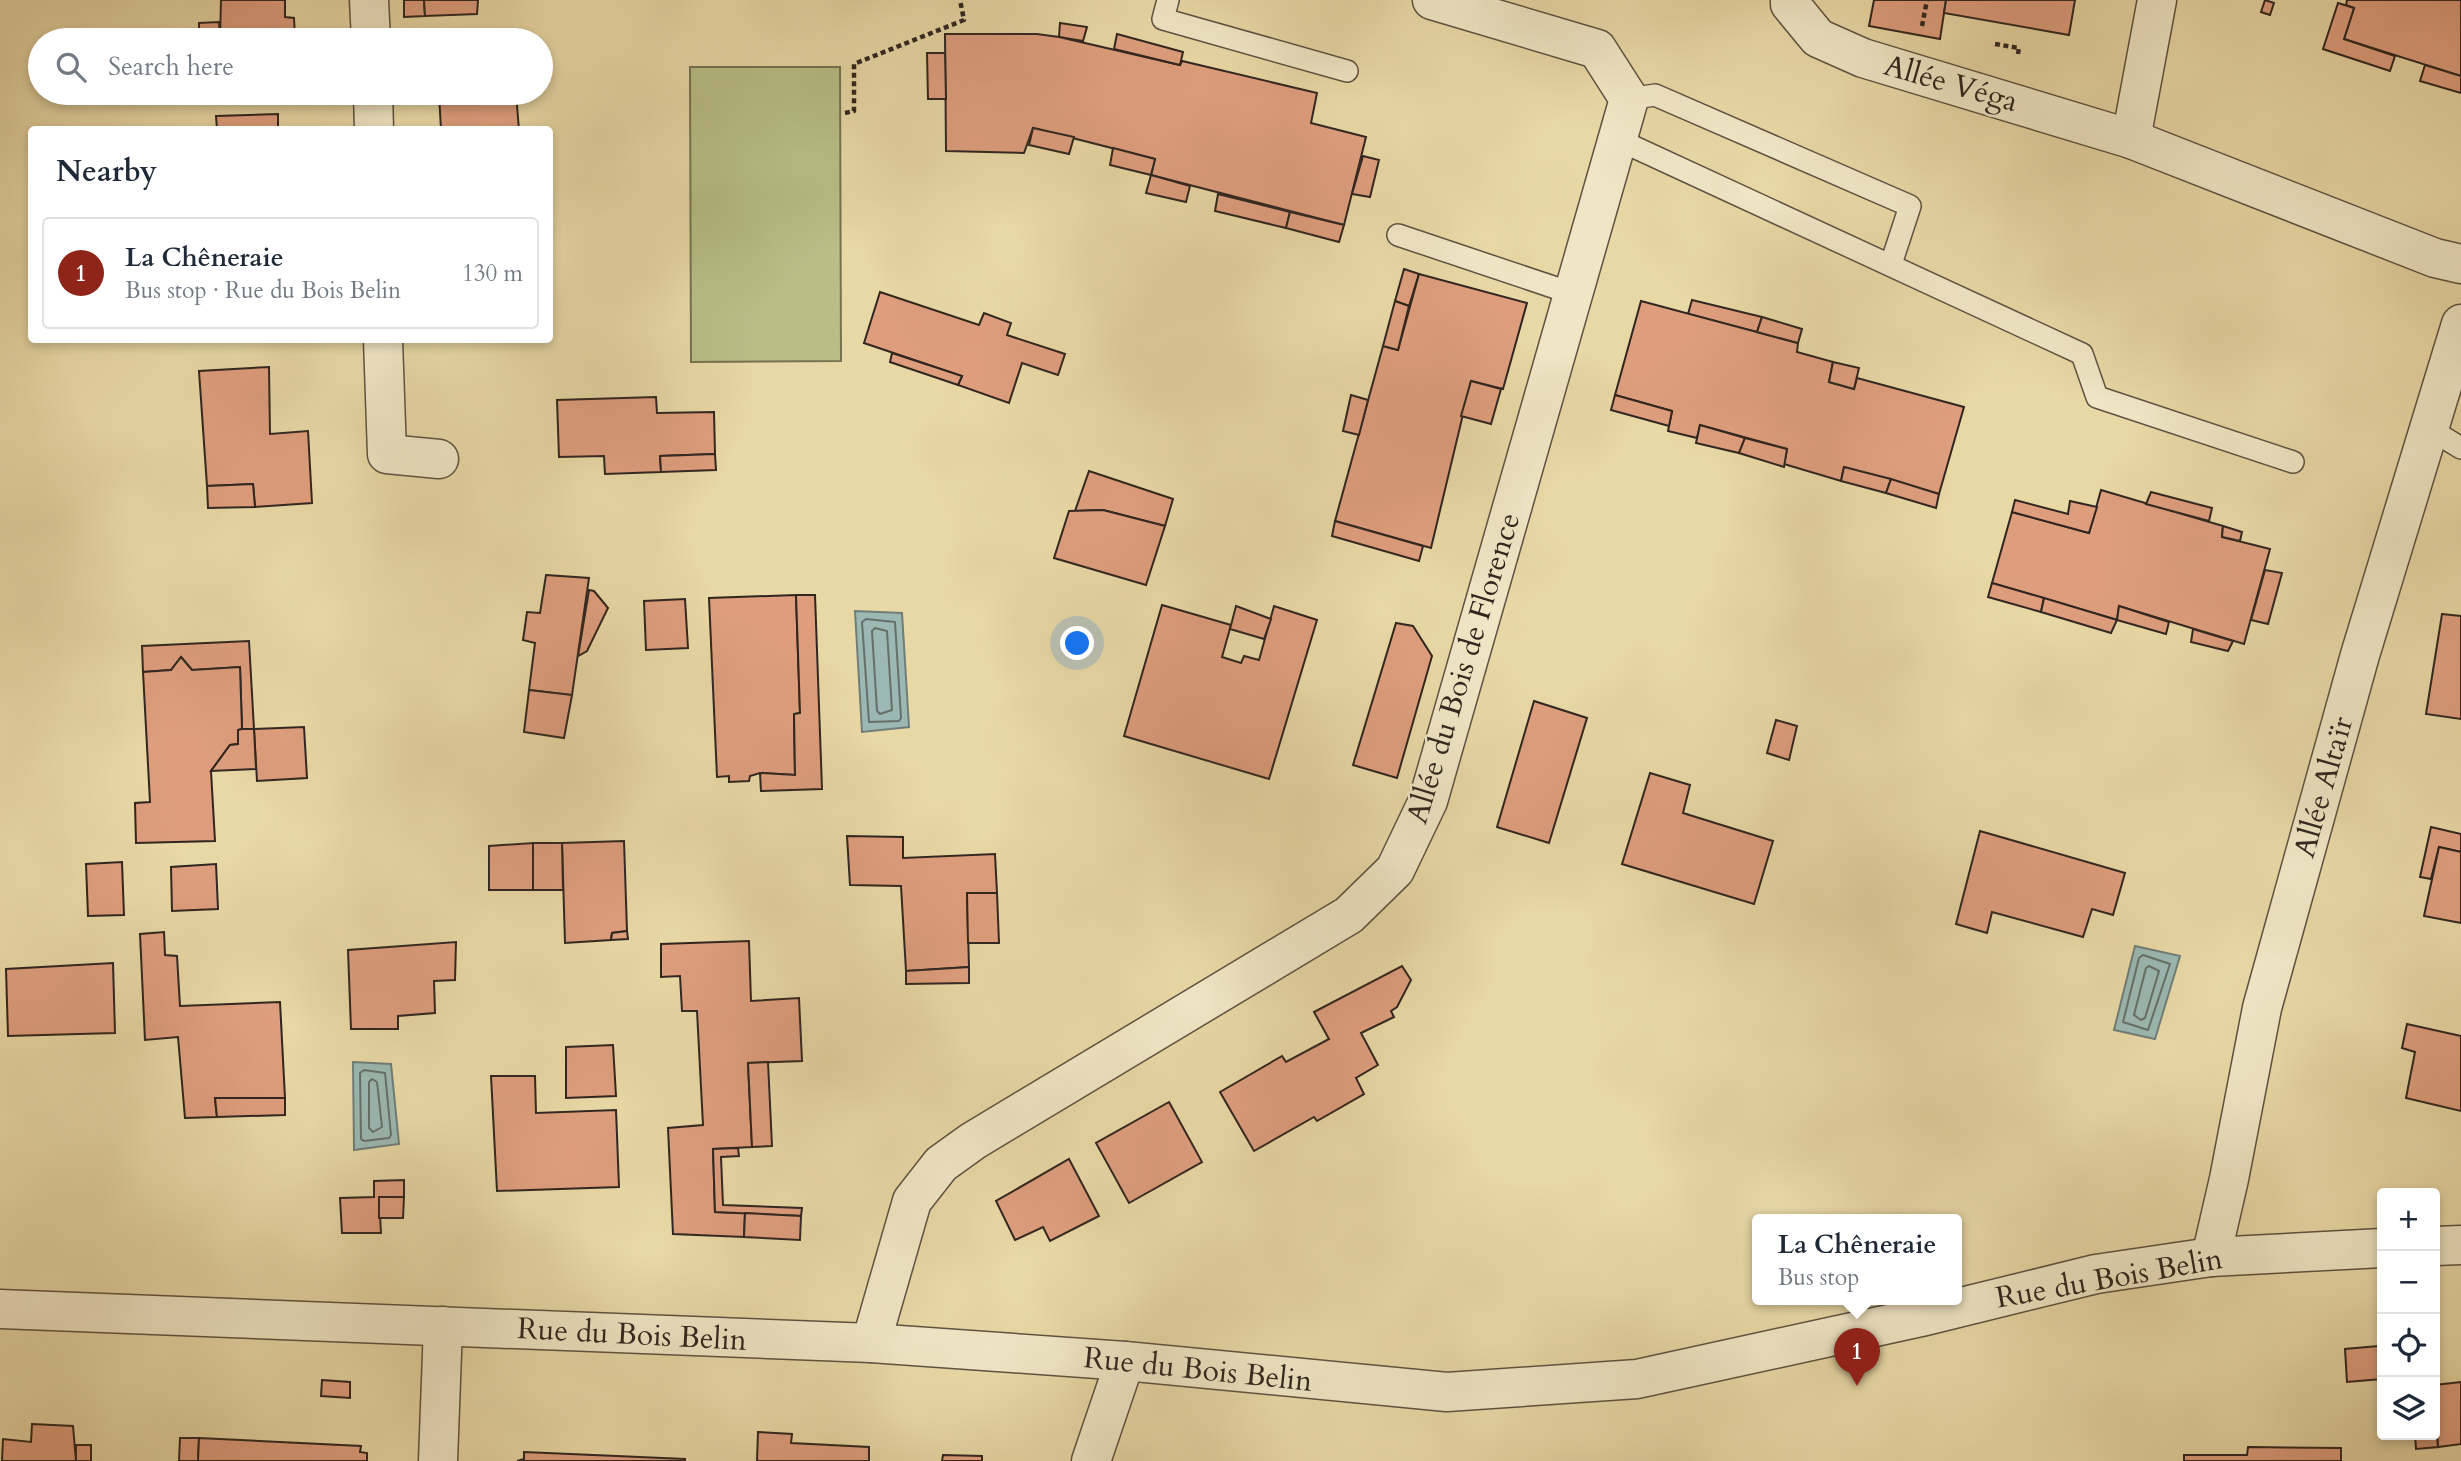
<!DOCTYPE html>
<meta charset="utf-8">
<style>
:root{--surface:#fff;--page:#f2f2f3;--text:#1f2937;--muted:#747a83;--line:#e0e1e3;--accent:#8f2418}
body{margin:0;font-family:Cardo,serif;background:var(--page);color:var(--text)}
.controls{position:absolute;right:21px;bottom:21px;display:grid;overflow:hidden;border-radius:7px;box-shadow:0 4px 10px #0003}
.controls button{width:63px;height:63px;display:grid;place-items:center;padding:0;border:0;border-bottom:2px solid var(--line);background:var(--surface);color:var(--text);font:35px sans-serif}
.you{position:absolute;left:1078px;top:644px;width:24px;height:24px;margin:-18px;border:5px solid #fff;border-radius:50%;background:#1a73e8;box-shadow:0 0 0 10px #1a73e833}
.badge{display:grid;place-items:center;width:46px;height:46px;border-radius:50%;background:var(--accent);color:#fff;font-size:23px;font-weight:700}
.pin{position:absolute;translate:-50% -58px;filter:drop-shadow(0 2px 4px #0008)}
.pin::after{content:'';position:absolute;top:37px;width:24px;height:21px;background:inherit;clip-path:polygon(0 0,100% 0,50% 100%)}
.popup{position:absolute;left:1752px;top:1214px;width:210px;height:91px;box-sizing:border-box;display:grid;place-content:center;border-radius:7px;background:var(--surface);filter:drop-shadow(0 2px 5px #0005);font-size:23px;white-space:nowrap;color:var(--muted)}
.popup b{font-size:26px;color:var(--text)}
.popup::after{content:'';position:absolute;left:50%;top:100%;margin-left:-14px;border:14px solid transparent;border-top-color:var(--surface)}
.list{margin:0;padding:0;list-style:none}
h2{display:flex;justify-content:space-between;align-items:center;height:91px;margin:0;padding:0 28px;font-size:30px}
h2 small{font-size:23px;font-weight:400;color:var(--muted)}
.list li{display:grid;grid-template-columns:46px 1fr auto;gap:21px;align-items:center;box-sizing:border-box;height:112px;margin:0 14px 14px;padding:0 14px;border:2px solid var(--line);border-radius:7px}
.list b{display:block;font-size:26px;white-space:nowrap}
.list p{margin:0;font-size:23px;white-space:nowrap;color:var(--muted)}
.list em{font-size:23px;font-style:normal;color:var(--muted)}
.icon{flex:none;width:38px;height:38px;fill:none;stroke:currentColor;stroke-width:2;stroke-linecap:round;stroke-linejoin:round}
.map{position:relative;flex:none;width:2461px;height:1461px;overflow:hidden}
.search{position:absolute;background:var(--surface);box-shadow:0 4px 10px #0003;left:28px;top:28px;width:525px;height:77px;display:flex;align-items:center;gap:18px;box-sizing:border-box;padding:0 24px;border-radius:38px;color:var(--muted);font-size:26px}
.panel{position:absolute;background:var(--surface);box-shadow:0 4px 10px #0003;left:28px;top:126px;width:525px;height:217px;border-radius:7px}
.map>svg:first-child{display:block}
.green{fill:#b7be86;stroke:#747252;stroke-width:2}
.water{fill:#9bb8b2;stroke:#717e77;stroke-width:2}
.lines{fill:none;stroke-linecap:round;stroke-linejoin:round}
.shore{stroke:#666f68;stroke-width:2}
.building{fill:#de9e7e;stroke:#31261f;stroke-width:2}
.service-casing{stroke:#5f5241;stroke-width:24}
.minor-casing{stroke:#5f5241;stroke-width:41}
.tertiary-casing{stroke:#5f5241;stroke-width:41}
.path{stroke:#31261f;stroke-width:4.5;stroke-dasharray:5 3.5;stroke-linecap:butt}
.service{stroke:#f0e6c5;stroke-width:21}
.minor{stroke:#f0e6c5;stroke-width:38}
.tertiary{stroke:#f0e6c5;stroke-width:38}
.labels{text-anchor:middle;stroke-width:5;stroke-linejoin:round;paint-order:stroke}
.street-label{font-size:30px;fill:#31261f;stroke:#f0e6c5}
</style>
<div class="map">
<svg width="2461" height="1461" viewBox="0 0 2461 1461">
<rect width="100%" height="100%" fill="#e8d8a6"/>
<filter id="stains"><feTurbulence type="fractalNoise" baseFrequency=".00286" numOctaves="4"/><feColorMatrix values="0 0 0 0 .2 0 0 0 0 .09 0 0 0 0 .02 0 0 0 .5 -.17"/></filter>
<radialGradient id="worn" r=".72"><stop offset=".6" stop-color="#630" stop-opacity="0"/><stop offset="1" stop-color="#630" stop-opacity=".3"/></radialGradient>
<polygon class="green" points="690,67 840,67 841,361 691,362"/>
<g class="water">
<polygon points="855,611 902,613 909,727 862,732"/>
<polygon points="2135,946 2180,956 2155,1039 2114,1030"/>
<polygon points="353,1062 391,1064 399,1144 354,1150"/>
</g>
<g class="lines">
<g class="shore">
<polygon points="866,619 895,622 901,718 899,721 869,722 862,622"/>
<polygon points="875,628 887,631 892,710 880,714 877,711 872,631"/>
<polygon points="2143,955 2170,964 2148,1030 2123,1022 2139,958"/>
<polygon points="2149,966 2159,971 2145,1018 2141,1020 2134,1015 2146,968"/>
<polygon points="364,1070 385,1073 391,1135 389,1138 364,1141 361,1139 360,1073"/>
<polygon points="372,1079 377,1082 382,1127 373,1132 369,1128 369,1082"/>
</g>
</g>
<g class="building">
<polygon points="221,0 285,0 285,17 294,18 295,40 220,40"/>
<polygon points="404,0 424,0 425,16 404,17"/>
<polygon points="424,0 478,0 477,14 425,16"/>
<polygon points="1874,0 1946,0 1940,39 1869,26"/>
<polygon points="1946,0 2075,0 2069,35 1944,13"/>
<polygon points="2265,0 2274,3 2270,15 2261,12"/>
<polygon points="2347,0 2461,0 2461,76 2344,39 2354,8 2346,5"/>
<polygon points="2338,3 2354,8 2344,39 2395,56 2390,71 2323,49"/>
<polygon points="219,22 220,40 199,40 199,23"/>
<polygon points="1060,23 1087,27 1083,41 1059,37"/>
<polygon points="945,34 1037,34 1059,37 1180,65 1182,61 1317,93 1311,123 1366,137 1344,225 1151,175 1155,159 1033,128 1024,153 946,151"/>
<polygon points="1117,34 1183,52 1180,65 1114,49"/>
<polygon points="927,53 945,53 946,99 928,99"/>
<polygon points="2425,65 2461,76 2461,93 2420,81"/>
<polygon points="439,93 516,93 519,130 441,130"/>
<polygon points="278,114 278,130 217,130 216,116"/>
<polygon points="1033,128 1074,137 1069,154 1029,145"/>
<polygon points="1113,148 1155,159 1151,175 1110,165"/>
<polygon points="1363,156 1379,160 1370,197 1352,194"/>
<polygon points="1151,175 1190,186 1186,202 1146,193"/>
<polygon points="1218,194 1290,212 1286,228 1215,211"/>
<polygon points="1290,212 1344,225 1339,242 1286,228"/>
<polygon points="1404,269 1419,274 1409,306 1395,301"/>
<polygon points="1419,274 1527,303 1503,389 1471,381 1431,548 1335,521 1383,346 1398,350"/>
<polygon points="880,292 979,325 984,313 1011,323 1007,335 1065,354 1058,375 1022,363 1009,403 958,385 962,376 864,343"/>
<polygon points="1692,300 1762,317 1757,332 1688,314"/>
<polygon points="1395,301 1409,306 1398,350 1383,346"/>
<polygon points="1641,301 1798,343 1797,352 1833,362 1829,382 1854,389 1857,378 1964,407 1939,494 1844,467 1841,481 1784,464 1787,449 1700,425 1697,438 1668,431 1672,411 1615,395"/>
<polygon points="1762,317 1802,329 1798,343 1757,332"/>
<polygon points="892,353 962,376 958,385 890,362"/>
<polygon points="1833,362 1859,368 1854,389 1829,382"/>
<polygon points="269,367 270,434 308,431 312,503 255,507 253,484 207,486 199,371"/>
<polygon points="1471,381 1501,389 1491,424 1461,416"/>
<polygon points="1351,395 1368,400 1359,435 1343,431"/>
<polygon points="1615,395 1672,411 1669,426 1611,410"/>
<polygon points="656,397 657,413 714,412 715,454 660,456 661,472 605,474 604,456 559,457 557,400"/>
<polygon points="1700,425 1745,438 1739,453 1696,443"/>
<polygon points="1745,438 1787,449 1784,467 1739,453"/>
<polygon points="715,454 716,470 661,472 660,456"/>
<polygon points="1844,467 1891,479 1886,493 1841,481"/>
<polygon points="1089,471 1173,499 1165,526 1103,510 1075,511"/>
<polygon points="1891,479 1939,494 1936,508 1886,493"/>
<polygon points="253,484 255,507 208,508 207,486"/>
<polygon points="2101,490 2223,526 2222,537 2270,549 2244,644 2119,606 2117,620 1992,583 2012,512 2089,533"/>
<polygon points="2151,492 2212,508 2209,521 2146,504"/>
<polygon points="2015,500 2068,514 2070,501 2097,507 2089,533 2012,512"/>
<polygon points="1103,510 1165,526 1146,585 1054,558 1069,511"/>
<polygon points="1335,521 1423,546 1419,561 1332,536"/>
<polygon points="2223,526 2242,532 2240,541 2222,537"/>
<polygon points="2265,570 2282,573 2268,624 2251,620"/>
<polygon points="546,575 589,578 572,695 529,690 535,643 523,640 527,612 540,613"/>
<polygon points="1992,583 2044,598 2041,612 1988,597"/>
<polygon points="589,590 594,591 608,608 587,651 578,656"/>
<polygon points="796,595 800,713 794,714 795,775 760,773 750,776 749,781 729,782 729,776 717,777 709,598"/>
<polygon points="796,595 815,595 822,789 761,791 760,773 795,775 794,714 800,713"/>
<polygon points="2044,598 2117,620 2111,633 2041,612"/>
<polygon points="685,599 688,648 646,650 644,601"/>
<polygon points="1162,605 1231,625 1222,657 1241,663 1244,656 1259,660 1274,606 1317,620 1269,779 1124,736"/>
<polygon points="1236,606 1271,619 1264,639 1230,629"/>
<polygon points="2119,606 2169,622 2166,634 2117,620"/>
<polygon points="2442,614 2461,616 2461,719 2426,714"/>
<polygon points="1396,623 1413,626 1432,656 1397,778 1353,765"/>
<polygon points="2193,629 2233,641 2228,651 2191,642"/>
<polygon points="249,641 254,729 242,729 240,667 192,670 181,657 171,670 143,672 142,646"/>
<polygon points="181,657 192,670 240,667 242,729 238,730 238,744 230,745 211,771 215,841 136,843 135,803 150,802 143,672 171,670"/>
<polygon points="529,690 572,695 564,738 524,732"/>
<polygon points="1534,701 1587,718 1549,843 1497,827"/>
<polygon points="1776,720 1797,726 1789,760 1767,753"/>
<polygon points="304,727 307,778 257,781 254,729"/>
<polygon points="242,729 254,729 256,769 211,771 230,745 238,744 238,730"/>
<polygon points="1650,773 1690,785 1683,813 1773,841 1754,904 1622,864"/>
<polygon points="2431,827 2461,834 2461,852 2439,847 2431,879 2420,877"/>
<polygon points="1980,831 2125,873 2113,915 2092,909 2083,937 1992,912 1987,933 1956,924"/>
<polygon points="847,836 903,837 903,858 995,854 997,893 967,893 969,967 906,971 901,886 850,885"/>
<polygon points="624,841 627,931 612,933 611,940 565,943 562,843"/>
<polygon points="533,843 562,843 563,890 533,890"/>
<polygon points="533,843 533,890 489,890 489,846"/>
<polygon points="2439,847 2461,852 2461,923 2424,916"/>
<polygon points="122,862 124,915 88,916 86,864"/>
<polygon points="216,864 218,909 172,911 171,867"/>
<polygon points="967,893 997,893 999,943 968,943"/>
<polygon points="627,931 628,939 611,940 612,933"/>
<polygon points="164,932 165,955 177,956 180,1006 280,1002 285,1098 215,1098 217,1117 185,1118 178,1037 145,1040 140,934"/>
<polygon points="749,941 751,1001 799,998 802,1061 748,1063 752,1147 713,1149 715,1212 745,1213 744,1237 673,1234 668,1128 703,1125 697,1011 682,1011 680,976 661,977 661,944"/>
<polygon points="456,942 455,980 434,981 435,1013 398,1016 398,1029 351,1029 348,950"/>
<polygon points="113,963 115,1033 8,1036 6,969"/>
<polygon points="1402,966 1411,980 1397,1007 1391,1011 1394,1017 1361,1033 1378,1065 1356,1078 1364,1094 1317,1121 1314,1117 1254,1151 1220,1092 1282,1056 1286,1062 1329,1039 1314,1012"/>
<polygon points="969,967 969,983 906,984 906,971"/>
<polygon points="2407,1024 2461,1036 2461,1111 2406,1098 2415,1052 2402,1048"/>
<polygon points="613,1045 616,1096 566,1098 566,1047"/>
<polygon points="768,1062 772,1146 752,1147 748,1063"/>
<polygon points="491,1076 535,1076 536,1113 616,1110 619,1187 497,1191"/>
<polygon points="215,1098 285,1098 285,1115 217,1117"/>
<polygon points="1169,1102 1202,1162 1129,1203 1096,1143"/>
<polygon points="738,1148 739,1156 721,1157 723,1205 802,1208 801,1216 715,1212 713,1149"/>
<polygon points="1069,1159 1099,1216 1050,1241 1043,1227 1015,1240 996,1201"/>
<polygon points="404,1180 404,1197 379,1197 381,1233 342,1233 340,1198 374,1197 374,1181"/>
<polygon points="379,1197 404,1197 403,1218 379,1218"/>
<polygon points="745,1213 801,1216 800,1240 744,1237"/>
<polygon points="2378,1346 2382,1379 2347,1382 2345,1349"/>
<polygon points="322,1380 350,1382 350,1398 321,1396"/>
<polygon points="2461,1382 2461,1444 2438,1447 2435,1385"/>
<polygon points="2435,1419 2438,1447 2416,1449 2415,1435 2435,1435"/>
<polygon points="32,1424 73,1426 76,1461 2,1461 3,1439 31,1442"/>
<polygon points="758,1432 792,1434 791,1443 869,1447 869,1461 757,1461"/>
<polygon points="180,1438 199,1438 198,1461 179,1461"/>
<polygon points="199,1438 361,1446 360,1452 367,1453 367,1461 198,1461"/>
<rect x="76" y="1445" width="15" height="16"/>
<polygon points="2248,1447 2341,1448 2341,1461 2184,1461 2184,1455 2247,1455"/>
<polygon points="524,1452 685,1459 685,1461 517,1461 524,1459"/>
<polygon points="943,1455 982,1456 982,1461 942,1461"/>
</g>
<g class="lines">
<g class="service-casing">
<g id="service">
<polyline points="1168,0 1163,19 1347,71"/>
<polyline points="1629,99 1655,95 1910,206 1891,264"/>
<polyline points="1619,140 2082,354 2097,397 2293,462"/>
<polyline points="1398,235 1574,294"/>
<polyline points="2430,429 2461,448"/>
</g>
</g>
<g class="minor-casing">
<g id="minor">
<polyline points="369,0 371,40"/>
<polyline points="1790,0 1790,4 1818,38 1863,58 2131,139 2435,258 2461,264"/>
<polyline points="373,93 374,130"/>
<polyline points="2131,139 2157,0"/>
<polyline points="383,340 387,454 439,459"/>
<polyline points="2211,1257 2229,1179 2262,1008 2360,655 2461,324"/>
<polyline points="871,1343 912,1201 941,1164 973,1141 1349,915 1395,870 1428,801 1629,99 1597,49 1432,0"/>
<polyline points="438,1461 443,1326"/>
<polyline points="1091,1461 1125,1361"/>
</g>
</g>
<g class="tertiary-casing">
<g id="tertiary">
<polyline points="2435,1246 2461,1245"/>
<polyline points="0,1309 871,1343 1125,1361 1447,1392 1637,1379 1921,1317 2096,1274 2211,1257 2382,1248"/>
</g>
</g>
<g class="path">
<polyline points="1922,26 1927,0"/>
<polyline points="1995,44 2019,48 2018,54"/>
<polyline points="845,113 854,111 854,64 964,20 960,0"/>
</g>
<use href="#service" class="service"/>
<use href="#minor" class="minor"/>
<use href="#tertiary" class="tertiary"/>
</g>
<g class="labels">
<g class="street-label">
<text transform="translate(1951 83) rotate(16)" y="10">Allée Véga</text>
<text transform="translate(1463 668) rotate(-73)" y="10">Allée du Bois de Florence</text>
<text transform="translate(2323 787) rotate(-74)" y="10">Allée Altaïr</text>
<text transform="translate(2109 1278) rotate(-10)" y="10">Rue du Bois Belin</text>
<text transform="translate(632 1334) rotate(3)" y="10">Rue du Bois Belin</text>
<text transform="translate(1198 1369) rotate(6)" y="10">Rue du Bois Belin</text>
</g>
</g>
<rect width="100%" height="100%" filter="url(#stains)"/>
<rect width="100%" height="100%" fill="url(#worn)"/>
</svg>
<div class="controls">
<button>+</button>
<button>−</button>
<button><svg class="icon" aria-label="locate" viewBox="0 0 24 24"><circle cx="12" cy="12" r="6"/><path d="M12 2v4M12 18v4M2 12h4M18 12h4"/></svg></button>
<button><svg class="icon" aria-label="layers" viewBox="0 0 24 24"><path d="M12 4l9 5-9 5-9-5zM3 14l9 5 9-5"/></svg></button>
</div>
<div class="you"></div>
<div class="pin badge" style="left:1857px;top:1386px">1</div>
<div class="popup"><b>La Chêneraie</b>Bus stop</div>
<div class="search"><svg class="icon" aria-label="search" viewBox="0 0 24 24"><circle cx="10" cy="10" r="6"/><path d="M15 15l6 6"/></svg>Search here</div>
<section class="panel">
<h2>Nearby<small></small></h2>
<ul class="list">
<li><span class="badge">1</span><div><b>La Chêneraie</b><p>Bus stop · Rue du Bois Belin</p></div><em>130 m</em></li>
</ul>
</section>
</div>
